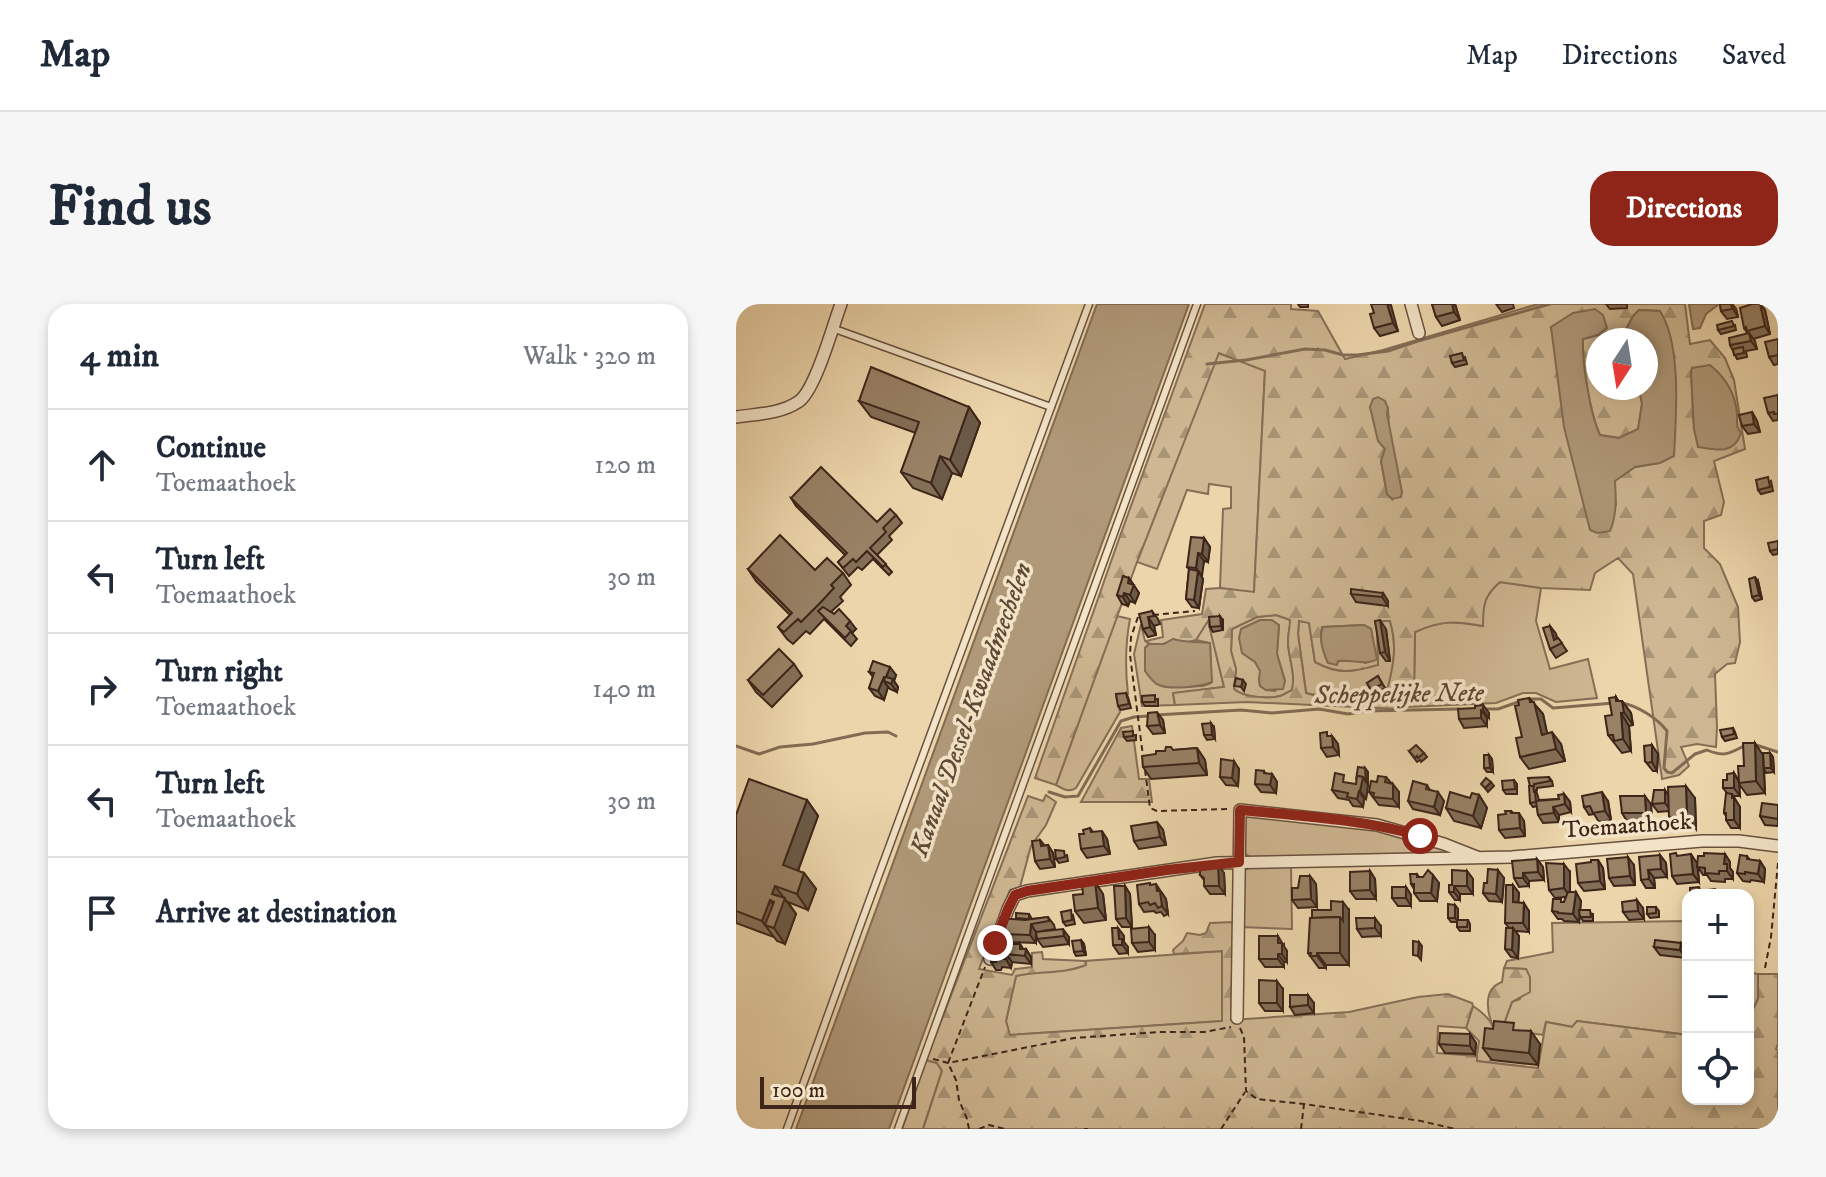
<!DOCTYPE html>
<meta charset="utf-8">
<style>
:root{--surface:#fff;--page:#f6f6f7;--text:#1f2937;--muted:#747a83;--line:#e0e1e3;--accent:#8f2418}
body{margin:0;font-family:"IM FELL DW Pica",serif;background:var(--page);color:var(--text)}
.controls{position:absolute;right:24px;bottom:24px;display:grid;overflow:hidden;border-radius:16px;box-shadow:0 4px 12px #0003}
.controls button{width:72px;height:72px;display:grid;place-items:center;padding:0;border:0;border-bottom:2px solid var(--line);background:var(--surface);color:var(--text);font:40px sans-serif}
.compass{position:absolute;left:850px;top:24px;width:72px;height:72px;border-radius:50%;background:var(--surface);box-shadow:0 4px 12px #0003;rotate:192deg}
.scale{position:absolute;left:24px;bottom:20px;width:156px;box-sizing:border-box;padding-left:8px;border:4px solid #3d2519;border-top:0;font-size:22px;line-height:28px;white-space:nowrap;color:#3d2519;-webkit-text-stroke:6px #f3e4c8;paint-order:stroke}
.stop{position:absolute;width:24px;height:24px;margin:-18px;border:6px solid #8f2418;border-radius:50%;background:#fff}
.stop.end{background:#8f2418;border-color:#fff;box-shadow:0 2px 8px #0008}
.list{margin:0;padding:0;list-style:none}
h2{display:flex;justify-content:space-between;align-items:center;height:104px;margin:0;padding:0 32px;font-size:34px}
h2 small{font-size:26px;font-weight:400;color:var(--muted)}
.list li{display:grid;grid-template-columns:52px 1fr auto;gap:24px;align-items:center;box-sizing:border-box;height:112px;padding:0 32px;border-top:2px solid var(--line)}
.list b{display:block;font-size:30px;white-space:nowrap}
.list p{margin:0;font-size:26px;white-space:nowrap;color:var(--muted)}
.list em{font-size:26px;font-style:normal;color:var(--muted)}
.icon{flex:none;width:44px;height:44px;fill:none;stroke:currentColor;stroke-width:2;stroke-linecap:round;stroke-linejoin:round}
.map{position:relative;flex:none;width:1042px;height:825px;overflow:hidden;border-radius:24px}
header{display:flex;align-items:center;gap:48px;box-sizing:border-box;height:112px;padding:0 40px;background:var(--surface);border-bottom:2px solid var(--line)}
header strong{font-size:38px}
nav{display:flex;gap:44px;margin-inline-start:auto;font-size:28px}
.intro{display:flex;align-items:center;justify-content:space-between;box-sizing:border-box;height:192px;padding:0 48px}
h1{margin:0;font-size:56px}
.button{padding:20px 36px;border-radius:24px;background:var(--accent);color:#fff;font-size:28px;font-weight:700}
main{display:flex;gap:48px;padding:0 48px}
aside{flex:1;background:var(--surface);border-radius:24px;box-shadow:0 4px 12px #0003}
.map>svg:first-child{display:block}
.grass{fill:#ceb792;stroke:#866e56;stroke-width:2;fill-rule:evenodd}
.forest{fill:url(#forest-firs);stroke:#866e56;stroke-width:2;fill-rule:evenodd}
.water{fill:#b09979;stroke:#826b53;stroke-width:2}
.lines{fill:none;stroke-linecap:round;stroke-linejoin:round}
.stream{stroke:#826b53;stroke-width:3}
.lane-casing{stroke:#69513e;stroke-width:9}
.street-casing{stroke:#69513e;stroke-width:14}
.path{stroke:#3d2519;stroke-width:2;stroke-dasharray:6 4;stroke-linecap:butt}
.lane{stroke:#f3e4c8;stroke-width:6}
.street{stroke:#f3e4c8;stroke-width:11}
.wall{fill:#836f57;stroke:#3d2519;stroke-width:2}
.shaded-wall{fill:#6a5a47;stroke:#3d2519;stroke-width:2}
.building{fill:#988165;stroke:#3d2519;stroke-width:2}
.route{stroke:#8f2418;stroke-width:10}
.labels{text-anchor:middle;stroke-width:7;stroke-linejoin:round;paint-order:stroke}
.street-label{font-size:24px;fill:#3d2519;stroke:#f3e4c8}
.water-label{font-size:26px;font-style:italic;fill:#604836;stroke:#f3e4c8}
</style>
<header>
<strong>Map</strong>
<nav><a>Map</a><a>Directions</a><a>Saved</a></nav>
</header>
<div class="intro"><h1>Find us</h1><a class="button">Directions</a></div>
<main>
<aside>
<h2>4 min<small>Walk · 320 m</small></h2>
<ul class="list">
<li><svg class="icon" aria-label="ahead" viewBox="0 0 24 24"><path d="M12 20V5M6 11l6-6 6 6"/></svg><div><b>Continue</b><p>Toemaathoek</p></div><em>120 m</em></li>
<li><svg class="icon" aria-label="left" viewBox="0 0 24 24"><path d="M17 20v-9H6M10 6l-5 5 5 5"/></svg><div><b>Turn left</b><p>Toemaathoek</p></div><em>30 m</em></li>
<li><svg class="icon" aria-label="right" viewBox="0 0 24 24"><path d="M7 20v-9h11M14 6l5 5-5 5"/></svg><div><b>Turn right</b><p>Toemaathoek</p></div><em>140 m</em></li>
<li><svg class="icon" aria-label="left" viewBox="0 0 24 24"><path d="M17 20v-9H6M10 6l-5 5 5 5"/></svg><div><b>Turn left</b><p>Toemaathoek</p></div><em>30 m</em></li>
<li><svg class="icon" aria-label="arrive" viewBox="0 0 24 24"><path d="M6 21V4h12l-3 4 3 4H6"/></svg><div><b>Arrive at destination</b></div></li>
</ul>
</aside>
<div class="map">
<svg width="1042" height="825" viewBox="0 0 1042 825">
<defs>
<pattern id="forest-firs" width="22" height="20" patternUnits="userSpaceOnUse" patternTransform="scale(2)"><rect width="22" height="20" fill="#ceb792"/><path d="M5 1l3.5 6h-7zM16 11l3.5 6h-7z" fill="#a89576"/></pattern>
</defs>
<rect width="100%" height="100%" fill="#ecd5ab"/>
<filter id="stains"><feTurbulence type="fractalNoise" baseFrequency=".0025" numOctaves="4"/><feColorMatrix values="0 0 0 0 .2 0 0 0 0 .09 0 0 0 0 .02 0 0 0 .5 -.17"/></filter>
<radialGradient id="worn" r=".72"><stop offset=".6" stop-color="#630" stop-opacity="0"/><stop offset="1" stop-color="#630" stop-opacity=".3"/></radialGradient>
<g class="grass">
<polygon points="482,49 529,66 518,289 484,284 487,205 495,204 495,183 473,180 472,190 451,186 421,265 401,258"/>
<path d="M 764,278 L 805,284 L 800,317 L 814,365 L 852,355 L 861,394 L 820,398 L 800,389 L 787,389 L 760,399 L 671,403 L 669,399 L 678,389 L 679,328 C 706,316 717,317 746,322 C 747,300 748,292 764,278 Z"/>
<path d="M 540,311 L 555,316 C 554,323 552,330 552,337 C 552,354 560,368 556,386 C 552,388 548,391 544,392 C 532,395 506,393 498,385 L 500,365 L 495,347 L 496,325 L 521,313 ZM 524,316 L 543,321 L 541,350 L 549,377 L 539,387 L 530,386 L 524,382 L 523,375 L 525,367 L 519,358 L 506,349 L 505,325 Z"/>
<path d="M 381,312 L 394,315 C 389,341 389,364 392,390 L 380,392 L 384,408 L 340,484 C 333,489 327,485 320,481 Z"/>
<polygon points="472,316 488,383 437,389 439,401 406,402 398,350 405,320 409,337 413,340 409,344 409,367 434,383 467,382 475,379 474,339 460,336"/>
<path d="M 639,316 L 654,317 C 661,341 658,359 653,383 C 626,396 602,393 573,390 L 570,388 L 562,330 L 563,317 L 573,318 L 579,358 C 603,371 617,368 642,360 Z"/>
<polygon points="520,511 621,521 708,544 709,549 514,553 507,548 507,518 511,513"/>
<polygon points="555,561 556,625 505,623 506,568 516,562"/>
<polygon points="952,617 952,731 841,717 837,723 810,718 807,731 766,725 776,698 784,695 790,665 768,664 771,657 817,648 816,619"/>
<path d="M 486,647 L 487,717 L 273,731 L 270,717 L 280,672 C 286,671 293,668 300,668 C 317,667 335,668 350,659 L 349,657 Z"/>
<polygon points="1012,668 1022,670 1022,695 1012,716"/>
<path d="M 737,702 C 765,721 758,728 754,759 L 740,757 L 743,737 L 730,724 Z"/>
<polygon points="190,756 201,759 206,767 187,825 166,825"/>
</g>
<g class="forest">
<path d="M 469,0 L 555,0 L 555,5 L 582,7 L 609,55 L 647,46 L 802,0 L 949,0 L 954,40 L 974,36 L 989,54 L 998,76 L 1009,145 L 978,157 L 988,198 L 985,211 L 968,217 L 968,244 L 984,260 L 1002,303 L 1004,338 L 999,359 L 991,360 L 979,370 L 981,423 L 980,443 L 961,440 L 945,443 L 953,462 L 943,471 L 926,475 L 897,270 L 882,254 L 859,269 L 854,286 L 805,284 L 764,278 C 748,292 747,300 747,322 C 718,317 706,316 679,328 L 678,389 L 669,398 L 671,403 L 662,405 L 511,398 L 439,401 L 437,389 L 488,383 L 472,317 L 460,336 L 449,339 L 437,335 C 429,340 418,344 410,337 L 427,333 L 425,316 L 466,310 L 470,285 L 484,284 L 518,288 L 529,67 L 483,49 L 401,258 L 320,481 L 299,474 L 384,232 ZM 903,6 L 924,7 L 924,159 L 899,163 L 878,177 L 880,202 L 815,24 L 862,31 L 847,35 C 846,60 854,109 864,131 L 883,134 L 902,126 L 906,100 L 903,84 L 862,84 L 862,36 L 892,36 L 888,29 L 897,12 ZM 981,67 C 996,87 1002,98 1001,123 L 958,125 L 955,68 ZM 634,103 L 652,104 L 656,195 L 651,190 L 645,157 L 649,145 ZM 540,311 L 554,316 C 554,323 552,330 552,337 C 552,354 560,368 556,386 C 552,388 548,391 544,392 C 532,395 506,393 498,385 L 500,365 L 495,347 L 496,325 L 521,313 ZM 563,317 L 573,319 L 579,358 C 603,371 617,368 642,361 L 641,326 L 639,317 L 654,317 C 661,341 658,359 652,383 C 647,386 641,390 635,391 C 616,395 588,395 570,389 L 562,330 ZM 628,321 L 635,325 L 637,338 L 630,359 C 618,354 605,357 592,359 C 587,348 583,335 586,323 Z"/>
<polygon points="396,422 403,475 413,475 416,498 345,498 385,424"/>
<path d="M 310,491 L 320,498 L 310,521 L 295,542 L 284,583 L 274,586 L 243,665 L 276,671 L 279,665 L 296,663 L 296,649 L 306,648 L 307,655 L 349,657 L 350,661 C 328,670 303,667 280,672 L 270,717 L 274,731 L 486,717 L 486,647 L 438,650 L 437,646 L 447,637 L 451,629 L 464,631 L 470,629 L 474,619 L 497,618 L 495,716 L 613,708 L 682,693 L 712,690 L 736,699 L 737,702 L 730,724 L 702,722 L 701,749 L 741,752 L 741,757 L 802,764 L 810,718 L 836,723 L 841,717 L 952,731 L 952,795 L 1012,795 L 1012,716 L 1022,695 L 1022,670 L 1042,670 L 1042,740 L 1040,745 L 1042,746 L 1042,825 L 187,825 L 206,767 L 201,759 L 190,756 L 292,492 L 307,497 Z"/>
<path d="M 768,664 L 790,665 L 794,673 L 794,688 L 776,698 L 766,725 L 758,725 C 751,709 746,685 766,678 Z"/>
</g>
<g class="water">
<polygon points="361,0 453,0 153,825 60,825"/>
<polygon points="953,0 983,0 970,10 964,24 957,25"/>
<path d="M 859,5 L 867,11 L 871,24 L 862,31 L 847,35 C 846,59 854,110 864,131 L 883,134 L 902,125 L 906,100 L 903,84 L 910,84 L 910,36 L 892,36 L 888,30 L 897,12 L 903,6 L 924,7 C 946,41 940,112 938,152 L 924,159 L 899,163 L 879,177 C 880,195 881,210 874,227 L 861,229 L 854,226 L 828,123 L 815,23 L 837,9 Z"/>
<path d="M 974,61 C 990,74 1000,90 1001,111 C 1001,120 1000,122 1005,129 C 998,151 981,146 962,143 L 958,125 L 955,68 L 956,64 Z"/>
<polygon points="642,93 649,97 652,104 651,110 666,188 665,193 656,195 651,190 645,157 649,145 642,137 634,103 637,95"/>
<polygon points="524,316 536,316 543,321 541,350 549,377 547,385 530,386 524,382 523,375 524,367 519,358 506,349 503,334 505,325"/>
<path d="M 628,321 L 635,325 L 641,355 C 632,362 615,355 602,357 L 601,361 L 592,359 C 587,348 582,334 587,323 Z"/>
<path d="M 437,335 C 450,339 461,337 474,339 L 476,378 C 465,383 434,386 423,381 C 417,379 413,372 409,367 L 409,344 L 413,340 L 428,340 Z"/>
</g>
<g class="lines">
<g class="stream">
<polyline points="471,60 510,56 569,45 589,46 607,51 621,51 652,47 682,37 814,0"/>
<polyline points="793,395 805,395 817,404 878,399"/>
<path d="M 886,399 C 902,402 921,414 931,427 L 928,464 L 931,468 L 936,469 L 959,450 L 971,446 C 987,453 993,450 1008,442"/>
<polyline points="747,405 762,405 785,397"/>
<polyline points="420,411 505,406 536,409 583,405 612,410 631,407 723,405"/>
<polyline points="1020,441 1042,448"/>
<polyline points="0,442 23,450 44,443 77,440 129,429 152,428 160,432"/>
<polyline points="313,488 329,493 342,492 385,417 398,413 412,412"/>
</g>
<g class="lane-casing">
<g id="lane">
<polyline points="96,24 315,103"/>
<polyline points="51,825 124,622 353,0"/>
<polyline points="162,825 461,0"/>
</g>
</g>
<g class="street-casing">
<g id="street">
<polyline points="675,0 683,29"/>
<path d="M 0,113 C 20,110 44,110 62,98 C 79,88 97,21 105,0"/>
<polyline points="254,655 272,605 279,591 291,587 481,559 776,553 966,537 1003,537 1042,542"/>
<polyline points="501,714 504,506 641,521 708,540 741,553"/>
</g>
</g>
<g class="path">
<polyline points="417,311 459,307"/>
<polyline points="402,313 395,333 394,351 407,452"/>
<polyline points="409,466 414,504 421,507 493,505"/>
<polyline points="1029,664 1035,633 1042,559"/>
<polyline points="504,724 508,733 510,787 521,795 568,800 685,817 719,825"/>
<polyline points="197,755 212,759 338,734 423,728 468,728 495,723"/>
<polyline points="233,825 231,815 223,796 220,776 212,759 249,663"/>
<polyline points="243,825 253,821 269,825"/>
<polyline points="348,825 352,825"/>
<polyline points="485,825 509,788"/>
<polyline points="565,825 568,800"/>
</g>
<use href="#lane" class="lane"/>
<use href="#street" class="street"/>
</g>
<g class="wall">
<polygon points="562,0 572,0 572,3 564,3"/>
<polygon points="651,0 662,27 644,32 638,24 638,9"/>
<polygon points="696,0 719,0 724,16 706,22 700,13"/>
<polygon points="760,0 777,0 778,4 766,8"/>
<polygon points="870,0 891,0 891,4 874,5"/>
<polygon points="984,0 996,0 1000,5 1002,13 991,15 985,7"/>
<polygon points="1016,0 1025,0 1029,6 1034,30 1017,35 1021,45 1010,47 1011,53 1001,55 994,41 1012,30 1008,24"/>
<polygon points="999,21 1000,26 985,30 982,26"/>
<polygon points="1042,35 1042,60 1038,61 1033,53"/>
<polygon points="729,53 731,60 719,63 716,59"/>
<polygon points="1042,91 1042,116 1037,117 1032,109"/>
<polygon points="123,97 233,103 244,119 225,172 216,169 206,195 177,184 165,168 180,129 135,113"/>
<polygon points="1016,108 1021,117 1024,128 1012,130 1006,122"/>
<polygon points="1035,177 1037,187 1025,190 1022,186"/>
<polygon points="55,194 141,218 160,211 166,219 153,232 156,236 141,251 156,268 153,271 137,255 126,266 122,263 113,272 102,258 109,251 60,202"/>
<polygon points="468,234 474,243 472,258 468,257 465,272 467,275 463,304 456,303 450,295 453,265 451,263"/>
<polygon points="1042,237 1042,250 1037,251 1034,247"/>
<polygon points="12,265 79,266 107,269 115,281 104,293 107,297 95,308 120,325 116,329 121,335 115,342 88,315 74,330 70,327 57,340 51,335 42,323 54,311 20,277"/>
<polygon points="393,274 403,289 399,299 394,297 392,302 386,300 381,291"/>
<polygon points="1022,277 1026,295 1019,297 1016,293"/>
<polygon points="647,289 652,297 652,302 620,298 615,290"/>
<polygon points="416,307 422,315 424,320 418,322 420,331 412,333 407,325"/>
<polygon points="487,316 487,326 477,328 474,323"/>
<polygon points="814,322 820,330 821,335 822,334 831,347 820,354 814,345"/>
<polygon points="650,325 654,357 650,357 644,349"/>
<polygon points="58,360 66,372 36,403 20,388 12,376"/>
<polygon points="133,368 160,371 158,377 162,383 161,388 154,385 152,383 148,396 139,392 133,384 137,373"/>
<polygon points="642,372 649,384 638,391 631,379"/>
<polygon points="390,389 392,393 395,404 385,406 382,402"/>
<polygon points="880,393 882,397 886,397 895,409 897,421 893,422 895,447 886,449 872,431"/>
<polygon points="793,394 807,410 811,429 825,440 829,457 793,465 784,453 786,433 783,401"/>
<polygon points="422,395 422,402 409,402 406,398"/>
<polygon points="747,401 753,409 753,414 751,414 751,422 728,424 723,415 739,404"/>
<polygon points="427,416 429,429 417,430 411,422"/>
<polygon points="478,423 479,435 471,436 468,431"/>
<polygon points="997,424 999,428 1001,434 989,437 986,433"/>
<polygon points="400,431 400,436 391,437 388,433"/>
<polygon points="593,432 596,432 602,440 603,451 591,453 585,444"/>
<polygon points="461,444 469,456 471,471 415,475 407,463 420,450 437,446"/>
<polygon points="673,447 688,449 691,453 685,458 684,456 681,458"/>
<polygon points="1034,449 1037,453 1038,468 1030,469 1028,465 1029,489 1011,491 1003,480 1004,492 997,492 1004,503 1004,524 995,524 990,516 990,512 988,509 991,489 987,484 998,469 1003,477 1008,462 1027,450"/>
<polygon points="922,450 921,467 917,467 909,457"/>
<polygon points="753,451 756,455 757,468 751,468 748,464"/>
<polygon points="629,464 632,468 632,481 630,495 628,495 627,503 617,502 613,496 602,494 596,486 620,480"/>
<polygon points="503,465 502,482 490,481 484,473"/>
<polygon points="528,467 530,470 536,470 541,478 540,489 525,488 519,480"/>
<polygon points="650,473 663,488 663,503 643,501 633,488 641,478"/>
<polygon points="813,473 816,477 817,482 801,484 801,486 800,486 803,496 823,495 828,490 834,498 835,508 823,511 823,518 807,519 802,511 801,502 797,503 794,499 794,482"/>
<polygon points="778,476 781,480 781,490 770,490 767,486"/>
<polygon points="691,481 694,486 708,497 704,511 677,505 672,497"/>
<polygon points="743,491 751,504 745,524 718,517 710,504"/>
<polygon points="932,491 959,494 960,525 941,525 933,513 933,507 922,508 916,500"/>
<polygon points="71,496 82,512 62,567 68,569 80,585 72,606 52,598 60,610 49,640 41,637 38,633 0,619 0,511"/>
<polygon points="872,497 875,516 863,518 858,510 853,511 848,503"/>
<polygon points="915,500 916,517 891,517 886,509"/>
<polygon points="1042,501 1042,522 1029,521 1024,512"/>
<polygon points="775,507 788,517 789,532 769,534 763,526 770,510"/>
<polygon points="421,518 427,526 430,541 403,545 398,537"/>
<polygon points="354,524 357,528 371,535 374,550 351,554 345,545 348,530"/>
<polygon points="304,536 309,542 312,541 317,549 319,563 304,565 299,557"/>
<polygon points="989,550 994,558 994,564 997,568 997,575 989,575 989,578 975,577 971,571 967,571 962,563 963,578 941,580 936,572 942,552 961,559 968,552"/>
<polygon points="331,551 332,557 323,559 320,555"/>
<polygon points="924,551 930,559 931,573 918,574 919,584 910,584 905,576"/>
<polygon points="1011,552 1014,556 1024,557 1029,565 1028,578 1015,576 1014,578 1007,577 1001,569"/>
<polygon points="801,555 807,563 808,576 793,577 793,582 783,583 778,574"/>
<polygon points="862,556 867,564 869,585 848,587 842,579 855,558"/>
<polygon points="898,561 899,581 878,582 873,574"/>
<polygon points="634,567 639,575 640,595 620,595 614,587"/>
<polygon points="731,567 737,575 737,590 724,590 724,596 719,596 713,588 716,581"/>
<polygon points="834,568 834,588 845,597 844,606 857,610 857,617 847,617 844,612 843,618 828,617 826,615 822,615 816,607 828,598 830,593 819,594 813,586"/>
<polygon points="488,569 489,590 474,590 468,582 468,576 464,571"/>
<polygon points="681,570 683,573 703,579 701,597 684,597 678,589 678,585 675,580"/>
<polygon points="574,572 580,580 581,603 562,604 556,596 562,584"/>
<polygon points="768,574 766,598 753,597 747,589 751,579"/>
<polygon points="359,578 367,590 370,616 348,619 339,607"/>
<polygon points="415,581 426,589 430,595 432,610 428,612 425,608 420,609 418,607 408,608 403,600 403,591"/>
<polygon points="777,581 783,589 782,598 793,607 793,628 779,627 783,632 782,654 775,653 769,645 773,624 769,619"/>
<polygon points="389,582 394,590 396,623 386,623 380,615"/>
<polygon points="670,583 675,591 675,602 662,602 656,594"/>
<polygon points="719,601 722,605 722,616 732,616 734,620 734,627 724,627 721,623 721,618 715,618 712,614"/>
<polygon points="920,603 923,607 923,613 914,614 911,610"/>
<polygon points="907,604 908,615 893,616 887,608"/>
<polygon points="613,606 613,661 590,661 590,664 583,664 572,649"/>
<polygon points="293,610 296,615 312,613 318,621 319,625 306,627 333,633 333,640 307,643 301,635 300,628 300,639 269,638 263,630 280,615"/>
<polygon points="337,611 339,620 330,622 327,618"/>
<polygon points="645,622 645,632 626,633 621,625"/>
<polygon points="382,624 388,632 388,638 392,643 392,649 383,650 377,641"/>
<polygon points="419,631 419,646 402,648 396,639"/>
<polygon points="345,636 348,640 350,651 340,652 338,648"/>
<polygon points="284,640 287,645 290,645 295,653 295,660 276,658 275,664 266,663 265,666 260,666 255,658 260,649"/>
<polygon points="548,640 548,643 551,647 551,658 548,658 548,663 529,663 523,655"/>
<polygon points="918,643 951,647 950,654 924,651"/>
<polygon points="547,685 547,707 529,707 523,699"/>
<polygon points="578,699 578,709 559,711 554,703"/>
<polygon points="734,730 740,739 739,750 709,749 703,740"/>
<polygon points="804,740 802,761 756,756 747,744"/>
</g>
<g class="shaded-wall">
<polygon points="651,0 655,1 662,27 657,19"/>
<polygon points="716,0 719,0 724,16 718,8"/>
<polygon points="994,0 996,0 1000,5 1002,13"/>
<polygon points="1024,0 1029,6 1034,30 1029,22"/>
<polygon points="1013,29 1019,37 1021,45 1015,37"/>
<polygon points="233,103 244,119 225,172 214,156"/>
<polygon points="1016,108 1021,117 1024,128 1018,120"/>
<polygon points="204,152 216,169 206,195 195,179"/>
<polygon points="468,234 474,243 472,258 466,250"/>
<polygon points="462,249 468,257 466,272 460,264"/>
<polygon points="462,267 467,275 463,304 458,296"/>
<polygon points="1019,273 1022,277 1026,295 1023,291"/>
<polygon points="393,274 403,289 399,299 394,291 392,279"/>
<polygon points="388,289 394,297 392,302 387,293"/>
<polygon points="647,289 652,297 652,302 646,293"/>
<polygon points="484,312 487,316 487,326 485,322"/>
<polygon points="412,313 418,322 420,331 414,323"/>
<polygon points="644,316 650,325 654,357 649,348"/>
<polygon points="114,317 120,325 116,329 110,322"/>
<polygon points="814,322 820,330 822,341 818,336"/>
<polygon points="154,363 160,371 158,377 162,383 161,388 150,373"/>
<polygon points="148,373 152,378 148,377 152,383 148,396 142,387"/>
<polygon points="507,376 510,380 508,387 505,383"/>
<polygon points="880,393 887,404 886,397 895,409 897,421 880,397"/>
<polygon points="793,394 807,410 814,443 806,431"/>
<polygon points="747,401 753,409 753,414 747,406"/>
<polygon points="745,406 751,414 751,422 745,414"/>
<polygon points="421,408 427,416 429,429 424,421"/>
<polygon points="885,409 893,422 895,447 887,435"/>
<polygon points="475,419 478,423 479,435 476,431"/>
<polygon points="816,428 825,440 829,457 820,445"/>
<polygon points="596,432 602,440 603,451 597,443"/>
<polygon points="1019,439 1027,451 1029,489 1020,477"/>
<polygon points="916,441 922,450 921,467 916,458"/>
<polygon points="461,444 469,456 471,471 463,459"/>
<polygon points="1034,449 1037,453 1038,468 1035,464"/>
<polygon points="753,451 756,455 757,468 754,464"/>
<polygon points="498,457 503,465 502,482 496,474"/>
<polygon points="629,464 632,468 632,481 630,477"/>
<polygon points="998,469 1003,478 1004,492 998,484"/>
<polygon points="536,470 541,478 540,489 534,481"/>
<polygon points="627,473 632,481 630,495 624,487"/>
<polygon points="755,478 758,482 752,488 749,484"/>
<polygon points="657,480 663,488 663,503 657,495"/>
<polygon points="950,482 959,494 960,525 951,512"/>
<polygon points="929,486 934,494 935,507 929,499"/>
<polygon points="623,487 628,495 627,503 621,495"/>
<polygon points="702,488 708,497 704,511 698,503"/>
<polygon points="866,488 872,497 875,516 869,507"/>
<polygon points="828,490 834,498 835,508 829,500"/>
<polygon points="996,490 1004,503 1004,524 998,516"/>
<polygon points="743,491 751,504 745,524 737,512"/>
<polygon points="909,492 915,500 916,517 910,509"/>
<polygon points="71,496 82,512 58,577 47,561"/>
<polygon points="817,503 823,511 823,518 818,509"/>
<polygon points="783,509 788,517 789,532 784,524"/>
<polygon points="421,518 427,526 430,541 424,533"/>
<polygon points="366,527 371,535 374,550 368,542"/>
<polygon points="312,541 317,549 319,563 314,555"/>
<polygon points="955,550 961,559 963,578 957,570"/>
<polygon points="989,550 994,558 994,564 997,568 997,575 991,567 988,560"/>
<polygon points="924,551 930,559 931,573 925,565"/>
<polygon points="892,553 898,561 899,581 894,572"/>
<polygon points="801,555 807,563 808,576 802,568"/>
<polygon points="862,556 867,564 869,585 864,577"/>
<polygon points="1024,557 1029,565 1028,578 1022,570"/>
<polygon points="482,560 488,569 489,590 483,582"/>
<polygon points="828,560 834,568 834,593 828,584"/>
<polygon points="762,566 768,574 766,598 760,590"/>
<polygon points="912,566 918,574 919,584 913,575"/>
<polygon points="634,567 639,575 640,595 634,586"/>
<polygon points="731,567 737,575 737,590 731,582"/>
<polygon points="68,569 80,585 72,606 61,590"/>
<polygon points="787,569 793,577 793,582 787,574"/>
<polygon points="697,571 703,579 701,597 695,589"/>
<polygon points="574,572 580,580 581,603 575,595"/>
<polygon points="359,578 367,590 370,616 362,604"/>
<polygon points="420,580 430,595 432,610 426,602"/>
<polygon points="777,581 783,589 782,606 777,598"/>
<polygon points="39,582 60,610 49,640 38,624 29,621 38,633 26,617 34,596 43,610 36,590"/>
<polygon points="389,582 394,590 396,623 390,614"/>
<polygon points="718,582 724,590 724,596 718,588"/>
<polygon points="670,583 675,591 675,602 670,594"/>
<polygon points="840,588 845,597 843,618 837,610"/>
<polygon points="901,596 907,604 908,615 902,607"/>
<polygon points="607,598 613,606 613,661 604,649 604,613"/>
<polygon points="788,599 793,607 793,628 787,619"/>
<polygon points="719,601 722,605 722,618 719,614"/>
<polygon points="639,614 645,622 645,632 639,624"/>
<polygon points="295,620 300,628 300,639 294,631"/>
<polygon points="413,623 419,631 419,646 413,638"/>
<polygon points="382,624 388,632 388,638 392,643 392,649 383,635"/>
<polygon points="777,624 783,632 782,654 776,646"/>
<polygon points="327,625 333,633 333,640 328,632"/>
<polygon points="542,632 551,647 551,658 546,650 542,639"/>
<polygon points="345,636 348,640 350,651 347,647"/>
<polygon points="1012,636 1017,642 1012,659"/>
<polygon points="683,638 686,642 685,656 682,652"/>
<polygon points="945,639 951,647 950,654 944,646"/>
<polygon points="284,640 289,648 290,645 295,653 295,660 284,645"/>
<polygon points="581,649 590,661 590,664 581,652"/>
<polygon points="270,650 276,658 275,664 270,655"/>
<polygon points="542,650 548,658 548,663 542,655"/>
<polygon points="541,677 547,685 547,707 541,699"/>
<polygon points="572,691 578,699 578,709 572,701"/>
<polygon points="795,727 804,740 802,761 793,749"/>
<polygon points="734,730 740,739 739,750 734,742"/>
</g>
<g class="building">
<polygon points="635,0 651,0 657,19 638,24 634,10 638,9"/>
<polygon points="696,0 716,0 718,8 700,13"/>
<polygon points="984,0 995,0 996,5 985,7"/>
<polygon points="1016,0 1024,0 1029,22 1011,27 1010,23 1008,24 1004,4"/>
<polygon points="996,17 998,22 982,26 981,21"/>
<polygon points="1013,29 1015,37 994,41 993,34"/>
<polygon points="1042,35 1042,51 1033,53 1029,38"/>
<polygon points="1007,43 1008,49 998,51 997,45"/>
<polygon points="726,49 728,56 716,59 714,52"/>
<polygon points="135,63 233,103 214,156 204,152 195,179 165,168 183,118 123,97"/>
<polygon points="1042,91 1042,110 1038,110 1038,108 1032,109 1028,94"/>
<polygon points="1016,108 1018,120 1006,122 1003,111"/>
<polygon points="85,163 141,218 154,205 160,211 147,224 150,228 134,244 150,260 147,263 131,247 120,258 117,255 107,264 102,258 111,249 55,194"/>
<polygon points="1032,173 1034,183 1022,186 1020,176"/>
<polygon points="44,231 79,266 91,254 107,269 95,281 98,284 84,299 65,318 62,315 48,328 42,323 56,309 12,265"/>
<polygon points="455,233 468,234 466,250 462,249 460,264 451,263"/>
<polygon points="1042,237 1042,245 1034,247 1032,239"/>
<polygon points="453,265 462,267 458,296 450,295"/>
<polygon points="387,272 393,274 392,279 398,281 394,291 388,289 387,293 381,291"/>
<polygon points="1019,273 1023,291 1016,293 1013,275"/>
<polygon points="615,285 647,289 646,293 615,290"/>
<polygon points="87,303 98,310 103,305 114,317 110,322 115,327 109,334 82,307"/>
<polygon points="416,307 418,312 412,313 414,323 407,325 403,310"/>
<polygon points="484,312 485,322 474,323 473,313"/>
<polygon points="644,316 649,348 644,349 639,317"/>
<polygon points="814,322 818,336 822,334 826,339 814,345 807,324"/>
<polygon points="43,345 58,360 27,391 12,376"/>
<polygon points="137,357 154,363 150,373 157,375 155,380 148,377 149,373 148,373 142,387 133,384 138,369 133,368"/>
<polygon points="642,372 646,380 635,386 631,379"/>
<polygon points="500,374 507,376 505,383 498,382"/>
<polygon points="390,389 393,400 382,402 380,390"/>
<polygon points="419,391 419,398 406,398 406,392"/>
<polygon points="880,393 880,397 886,397 888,409 885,409 887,435 878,437 877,431 872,431 869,412 876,411 873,394"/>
<polygon points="793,394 794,398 798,398 806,431 816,428 820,445 784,453 780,434 786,433 779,402 783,401 782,396"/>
<polygon points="747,401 747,406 745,406 745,414 723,415 722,405 739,404 739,402"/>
<polygon points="421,408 424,421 411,422 412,409"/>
<polygon points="475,419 476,431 468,431 466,420"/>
<polygon points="997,424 998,430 986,433 984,426"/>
<polygon points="397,427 397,432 388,433 387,428"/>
<polygon points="591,428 591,432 596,432 597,443 585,444 584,429"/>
<polygon points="1007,439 1019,439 1020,477 1003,479 1002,462 1008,462"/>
<polygon points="680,441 688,449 682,454 681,452 679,454 673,447"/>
<polygon points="916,441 916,458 911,459 909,457 908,442"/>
<polygon points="430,443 435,443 437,446 461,444 463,459 407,463 406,452 420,450 420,447 429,447"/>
<polygon points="1027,449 1034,449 1035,464 1028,464"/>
<polygon points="748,451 753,451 754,464 748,464"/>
<polygon points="485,455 498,457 496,474 484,473"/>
<polygon points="622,463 629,464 630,477 627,473 621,472 620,476"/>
<polygon points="520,466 528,467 528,469 536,470 534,481 519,480"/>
<polygon points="599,469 608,471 607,478 620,480 621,472 627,473 624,487 623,487 621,495 611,493 612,489 596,486"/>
<polygon points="998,469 998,484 987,484 987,476 991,476 991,470"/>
<polygon points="642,472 650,473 649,478 657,480 657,495 637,493 638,489 633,488 635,477 641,478"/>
<polygon points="813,473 814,477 798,480 798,482 794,482 792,474"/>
<polygon points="750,474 755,478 749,484 745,480"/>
<polygon points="13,475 71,496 47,561 68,569 61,590 39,582 36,590 49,594 38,624 29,621 38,598 34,596 26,617 0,607 0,511"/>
<polygon points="778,476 779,485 767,486 766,477"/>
<polygon points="677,477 691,481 690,485 702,488 698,503 672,497"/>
<polygon points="793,482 797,482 798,488 799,488 800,498 794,499"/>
<polygon points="950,482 951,512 933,513 932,483"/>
<polygon points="918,486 929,486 929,499 916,500"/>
<polygon points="714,488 734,494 736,489 743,491 737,512 710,504"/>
<polygon points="866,488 869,507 857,509 854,502 848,503 846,492"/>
<polygon points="990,489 996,490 996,494 998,494 998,516 990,516 990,509 988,509"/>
<polygon points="828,490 829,500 817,503 818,509 802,511 800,497 823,495 822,491"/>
<polygon points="884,492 909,492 910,509 886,509"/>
<polygon points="1026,499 1042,501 1042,515 1024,512"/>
<polygon points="769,507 775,507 775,509 783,509 784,524 763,526 762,511 770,510"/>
<polygon points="421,518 424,533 398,537 395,522"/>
<polygon points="354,524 355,528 366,527 368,542 345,545 343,530 348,530 347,526"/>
<polygon points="304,536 305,542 312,541 314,555 299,557 296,537"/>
<polygon points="319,546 328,547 329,553 320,555"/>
<polygon points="940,549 941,552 955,550 957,570 936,572 934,550"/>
<polygon points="968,549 989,550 988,560 991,560 991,567 983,567 983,570 969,569 969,564 961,563 962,552 968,552"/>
<polygon points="924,551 925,565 912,566 913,575 905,576 903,553"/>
<polygon points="1004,551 1011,552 1011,555 1024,557 1022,570 1009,568 1009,570 1001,569"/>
<polygon points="892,553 894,572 873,574 871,555"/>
<polygon points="801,555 802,568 787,569 787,574 778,574 776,557"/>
<polygon points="855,556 862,556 864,577 842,579 840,560 855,558"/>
<polygon points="810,559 828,560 828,584 813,586"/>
<polygon points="482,560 483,582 468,582 468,574 464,571 464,561"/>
<polygon points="752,565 762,566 760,590 747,589 748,579 751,579"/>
<polygon points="692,566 697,571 695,589 678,589 678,580 675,580 674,570 681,570 681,573 687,573"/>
<polygon points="716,566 731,567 731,582 718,582 718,588 713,588 713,581 716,581"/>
<polygon points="634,567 634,586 614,587 614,568"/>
<polygon points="564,572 574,572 575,595 556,596 556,584 562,584"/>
<polygon points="359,578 362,604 339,607 337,591 347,590 346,580"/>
<polygon points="414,579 414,581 420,580 421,587 424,587 426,602 422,604 419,599 414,601 412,598 403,600 401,581"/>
<polygon points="770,581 777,581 777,598 788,599 787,619 769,619"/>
<polygon points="378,582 389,582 390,614 380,615"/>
<rect x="656" y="583" width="14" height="11"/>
<polygon points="963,583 964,587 979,585 980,591 954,591 954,584"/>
<polygon points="832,588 840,588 837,610 822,609 822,608 816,607 817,595 825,595 825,598 828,598"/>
<polygon points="901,596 902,607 887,608 886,598"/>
<polygon points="595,597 607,598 607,617 604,613 576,614 576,606 595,606"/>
<polygon points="712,600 719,601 719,614 712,614"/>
<polygon points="911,603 920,603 920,609 911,610"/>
<polygon points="335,606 336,616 327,618 325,608"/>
<polygon points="843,606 854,606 855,613 844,613"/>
<polygon points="280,609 293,610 293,615 280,614"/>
<polygon points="312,613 313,617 295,620 294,631 263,630 264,614 289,616"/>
<polygon points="604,613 604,649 581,649 581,652 574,652 575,649 572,649 574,614"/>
<polygon points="620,614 639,614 639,624 621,625"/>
<polygon points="721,616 732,616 731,623 721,623"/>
<polygon points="413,623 413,638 396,639 395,625"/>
<polygon points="376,624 382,624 383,635 386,635 386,641 377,641"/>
<polygon points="770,624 777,624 776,646 769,645"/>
<polygon points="327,625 328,632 301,635 300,628"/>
<polygon points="523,632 542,632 542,639 546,639 546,650 542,650 542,655 523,655"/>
<polygon points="345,636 347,647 338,648 336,637"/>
<polygon points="919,636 945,639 944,646 918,643"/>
<polygon points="677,637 683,638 682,652 677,651"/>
<polygon points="260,640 284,640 284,645 290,645 289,652 270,650 270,655 260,655 260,658 255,658 255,649 260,649"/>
<polygon points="523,676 541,677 541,699 523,699"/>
<polygon points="554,691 572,691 572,701 554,703"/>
<polygon points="758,717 778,719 777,726 795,727 793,749 747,744 749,724 757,725"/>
<polygon points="704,729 734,730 734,742 703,740"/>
</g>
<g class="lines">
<path class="route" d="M 259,639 L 272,605 L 279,591 L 291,587 L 431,566 L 503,558 L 504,506 C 565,512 626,515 684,532"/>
</g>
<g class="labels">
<g class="street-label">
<text transform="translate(891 521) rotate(-4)" y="8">Toemaathoek</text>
</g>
<g class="water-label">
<text transform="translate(663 389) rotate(-1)" y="9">Scheppelijke Nete</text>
<text transform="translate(234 405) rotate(-70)" y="9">Kanaal Dessel-Kwaadmechelen</text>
</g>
</g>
<rect width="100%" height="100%" filter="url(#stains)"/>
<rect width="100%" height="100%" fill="url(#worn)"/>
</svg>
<div class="controls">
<button>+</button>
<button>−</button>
<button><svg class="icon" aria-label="locate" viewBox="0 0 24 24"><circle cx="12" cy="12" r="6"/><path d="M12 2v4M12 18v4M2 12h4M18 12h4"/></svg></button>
</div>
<svg class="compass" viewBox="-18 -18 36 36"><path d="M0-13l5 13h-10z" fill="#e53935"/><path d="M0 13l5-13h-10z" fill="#747a83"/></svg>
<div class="scale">100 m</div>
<div class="stop" style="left:684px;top:532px"></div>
<div class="stop end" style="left:259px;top:639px"></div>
</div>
</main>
